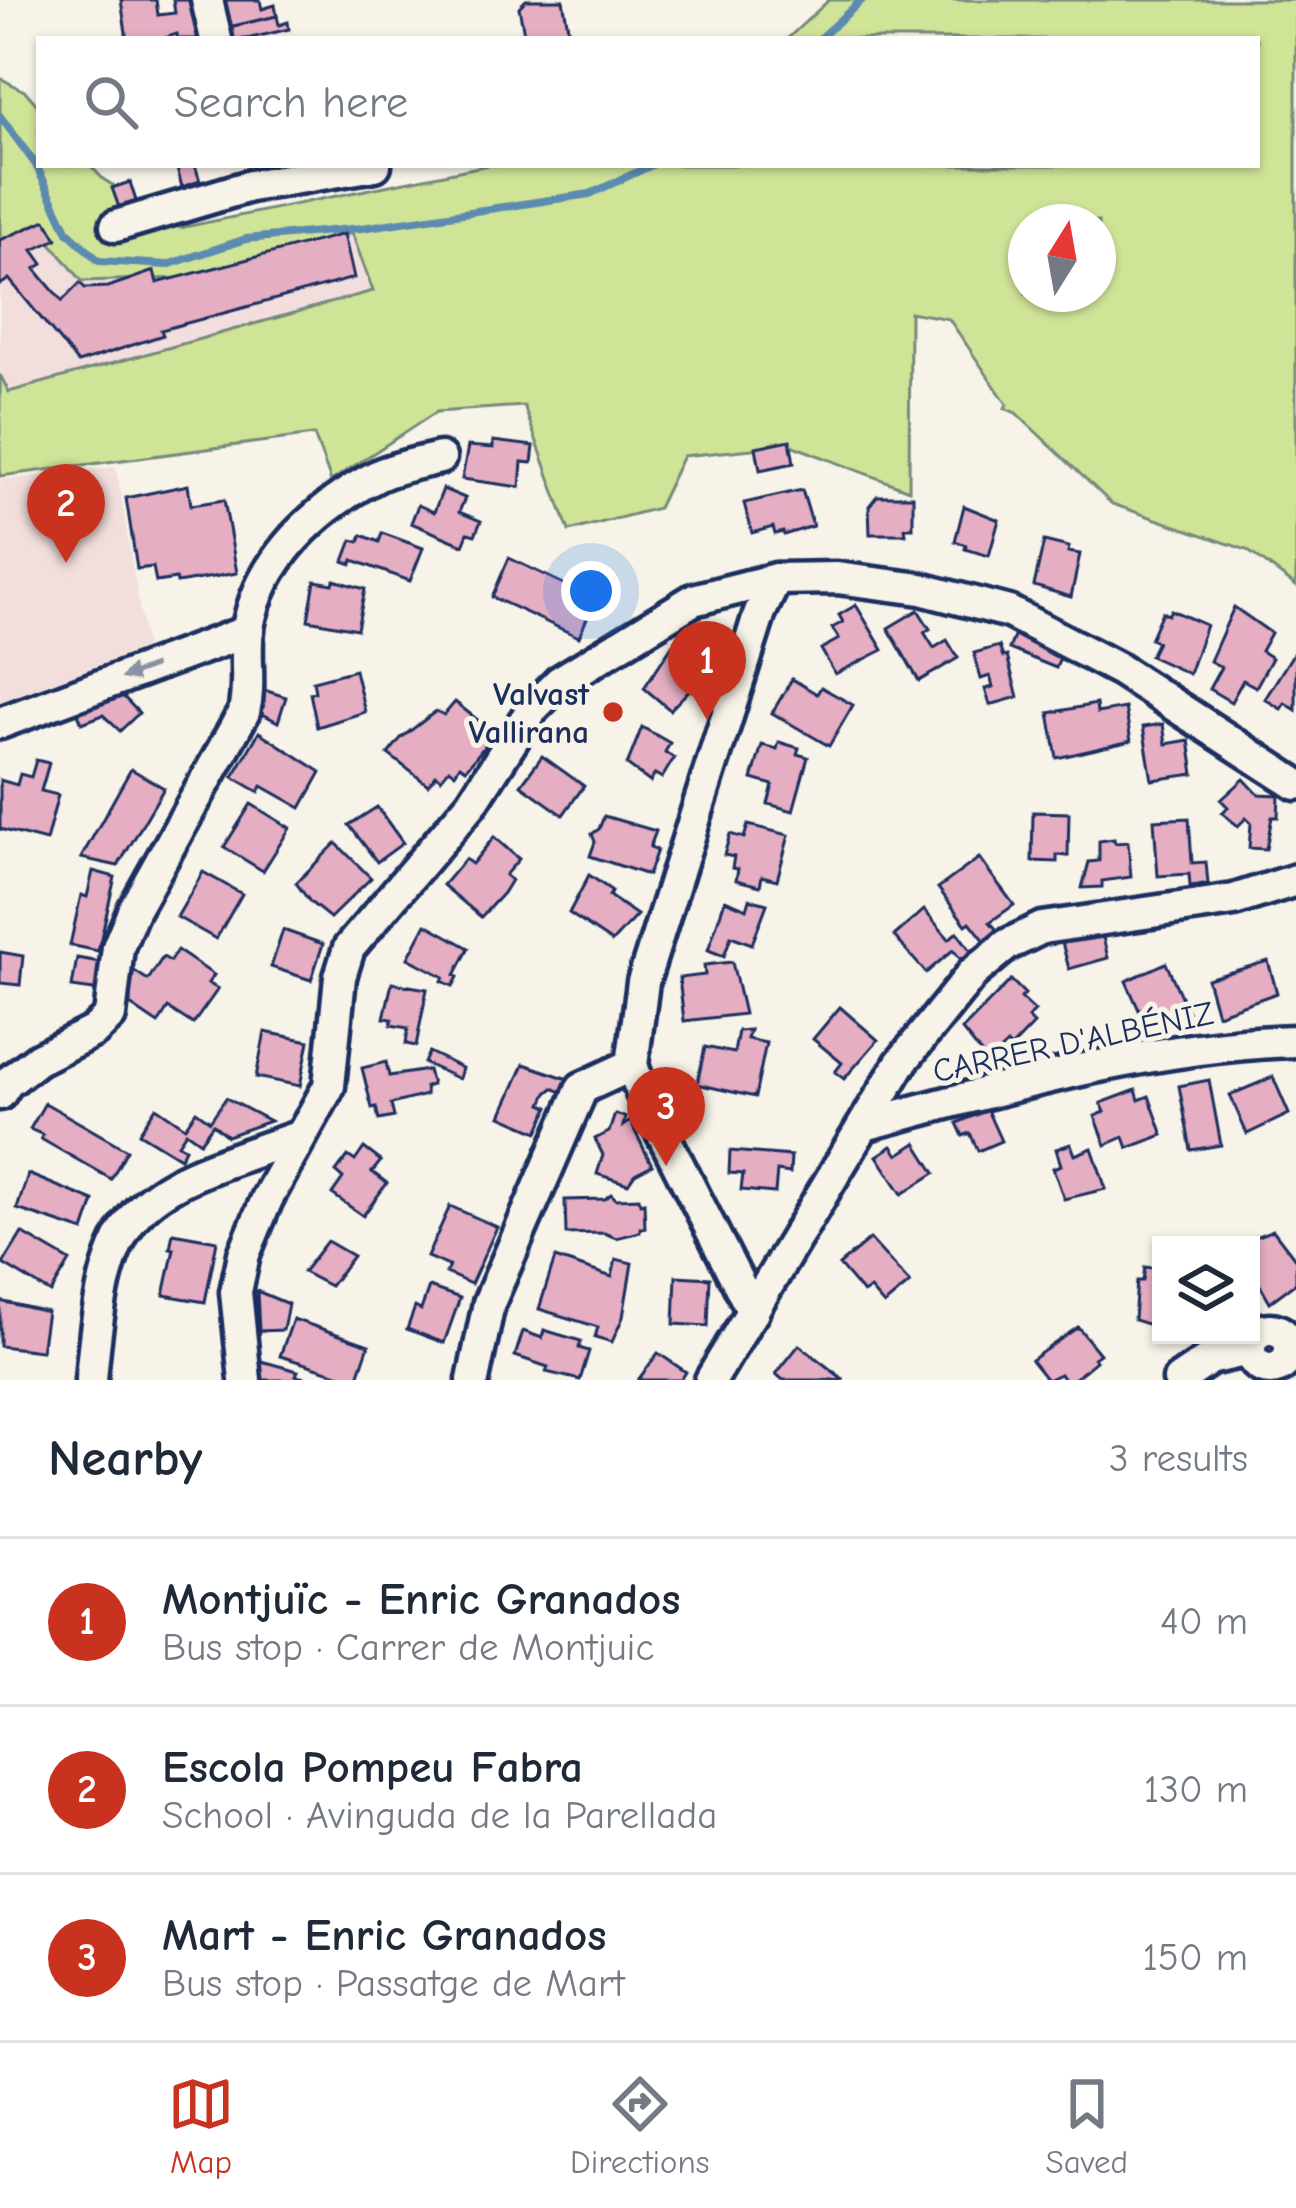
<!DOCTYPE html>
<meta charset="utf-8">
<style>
:root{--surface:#fff;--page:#f6f6f7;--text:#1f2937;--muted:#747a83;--line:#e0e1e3;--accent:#c8321e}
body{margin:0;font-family:"Comic Neue",sans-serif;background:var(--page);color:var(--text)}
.controls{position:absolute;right:36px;bottom:36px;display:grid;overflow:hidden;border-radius:0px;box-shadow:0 3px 9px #0004}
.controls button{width:108px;height:108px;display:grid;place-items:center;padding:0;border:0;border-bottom:3px solid var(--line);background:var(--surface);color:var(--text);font:60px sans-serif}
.compass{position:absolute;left:1008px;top:204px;width:108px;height:108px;border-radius:50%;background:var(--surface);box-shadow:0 3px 9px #0004;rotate:11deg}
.you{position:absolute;left:591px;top:591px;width:42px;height:42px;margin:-30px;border:9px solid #fff;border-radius:50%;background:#1a73e8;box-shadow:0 0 0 18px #1a73e833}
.badge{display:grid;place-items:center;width:78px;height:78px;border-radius:50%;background:var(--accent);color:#fff;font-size:39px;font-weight:700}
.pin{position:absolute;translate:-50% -99px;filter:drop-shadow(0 3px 6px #0008)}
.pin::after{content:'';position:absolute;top:63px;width:42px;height:36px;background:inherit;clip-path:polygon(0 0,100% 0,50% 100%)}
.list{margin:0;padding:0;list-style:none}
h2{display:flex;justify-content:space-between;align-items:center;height:156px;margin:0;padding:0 48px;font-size:51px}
h2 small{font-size:39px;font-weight:400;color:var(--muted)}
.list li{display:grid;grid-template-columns:78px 1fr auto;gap:36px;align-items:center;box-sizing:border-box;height:168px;padding:0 48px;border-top:3px solid var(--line)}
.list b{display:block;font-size:45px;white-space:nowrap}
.list p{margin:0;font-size:39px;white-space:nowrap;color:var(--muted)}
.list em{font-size:39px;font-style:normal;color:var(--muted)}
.icon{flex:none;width:66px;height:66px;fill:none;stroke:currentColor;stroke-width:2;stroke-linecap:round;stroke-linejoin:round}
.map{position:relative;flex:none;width:1296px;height:1380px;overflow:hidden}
.search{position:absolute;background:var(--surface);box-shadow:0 3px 9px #0004;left:36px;right:36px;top:36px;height:132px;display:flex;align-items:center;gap:30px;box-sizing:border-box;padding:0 42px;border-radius:0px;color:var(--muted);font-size:45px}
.sheet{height:660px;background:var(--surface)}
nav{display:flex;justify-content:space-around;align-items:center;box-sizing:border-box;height:168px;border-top:3px solid var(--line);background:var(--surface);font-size:33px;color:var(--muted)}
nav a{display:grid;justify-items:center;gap:6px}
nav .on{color:var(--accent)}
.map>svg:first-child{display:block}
.built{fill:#f2dedd}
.green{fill:#d0e498;stroke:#768a7b;stroke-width:3;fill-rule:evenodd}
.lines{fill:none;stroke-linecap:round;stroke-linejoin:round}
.stream{stroke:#5c8bb1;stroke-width:8}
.building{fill:#e5aec3;stroke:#1b2f5e;stroke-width:3}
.minor-casing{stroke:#1b2f5e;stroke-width:39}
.minor{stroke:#f7f3e8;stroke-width:30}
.oneway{fill:#8991a3}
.poi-dot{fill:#c8321e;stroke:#f7f3e8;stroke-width:4.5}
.labels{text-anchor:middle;stroke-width:10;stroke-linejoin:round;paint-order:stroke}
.poi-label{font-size:33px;font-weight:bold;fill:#1b2f5e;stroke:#f7f3e8;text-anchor:end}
.street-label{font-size:33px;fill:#1b2f5e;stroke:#f7f3e8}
</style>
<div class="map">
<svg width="1296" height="1380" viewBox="0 0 1296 1380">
<rect width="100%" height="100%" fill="#f7f3e8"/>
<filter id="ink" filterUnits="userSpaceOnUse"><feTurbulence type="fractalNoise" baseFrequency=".00833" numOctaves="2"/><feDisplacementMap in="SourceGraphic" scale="24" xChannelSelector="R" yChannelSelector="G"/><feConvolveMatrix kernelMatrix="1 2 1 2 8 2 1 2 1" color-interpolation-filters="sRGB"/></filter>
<g filter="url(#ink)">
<g class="built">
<polygon points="353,233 373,292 9,392 0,375 0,242 45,236 184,278"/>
<polygon points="116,467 146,647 0,702 0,480"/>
</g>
<path class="green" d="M 829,0 L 1296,0 L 1296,586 L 1247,550 L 1112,504 L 1016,413 L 1005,408 L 1007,404 L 949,319 L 910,312 L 909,490 L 791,445 L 683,456 L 658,508 L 569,531 L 524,406 L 436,412 L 331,481 L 314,435 L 0,476 L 0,375 L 9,392 L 373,291 L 352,233 L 184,278 L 82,281 L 45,236 L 0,242 L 0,78 L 26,92 L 39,107 L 39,165 L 90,165 L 103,179 L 180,228 L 488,165 L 1257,165 L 1257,39 L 787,39 ZM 1026,222 L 1098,222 L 1098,294 L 1026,294 Z"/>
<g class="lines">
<g class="stream">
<polyline points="819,39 862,0"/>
<polyline points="0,116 36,165 68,232 99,261 167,265 246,239 362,228 590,194 652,165"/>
</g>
</g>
<g class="building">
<polygon points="121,0 156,0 158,15 175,13 173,0 201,0 210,39 178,39 177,34 162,39 127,39"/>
<polygon points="218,0 260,0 262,9 275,5 277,16 225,28"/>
<polygon points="526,0 563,0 570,39 554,39 554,35 525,39 519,7"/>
<polygon points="277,16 279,25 288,22 289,29 247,39 228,39 225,28"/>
<polygon points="176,165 195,165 200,181 182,187"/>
<polygon points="130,182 137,204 120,210 112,188"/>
<polygon points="46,220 57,239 33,250 43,264 35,269 62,301 80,283 85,288 108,287 154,271 157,283 344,234 354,278 161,330 163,335 78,363 9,279 0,285 0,240"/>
<polygon points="790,440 794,463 760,470 756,447"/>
<polygon points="493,441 534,446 532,463 522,462 520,487 462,479 468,446 493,448"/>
<polygon points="188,485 191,505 224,500 237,573 177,583 176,579 156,582 153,567 137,569 126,498"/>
<polygon points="443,489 465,498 459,512 481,521 475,535 468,533 463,545 411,523 418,505 434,512"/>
<polygon points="802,490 813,526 784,535 783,532 775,534 773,527 752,533 744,503"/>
<polygon points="877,496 913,496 913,528 905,528 906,534 870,534 869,506"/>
<polygon points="964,506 999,520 989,556 965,549 966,545 955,541"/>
<polygon points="382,533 423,548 410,581 353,560 352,564 344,561 352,540 359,542 362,535 379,542"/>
<polygon points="1044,541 1069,547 1068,552 1080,554 1071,597 1034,586"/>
<polygon points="509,558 595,599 579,637 492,597"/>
<polygon points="334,580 365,589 357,629 308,620 315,581 333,584"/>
<polygon points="856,605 883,650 835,674 821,649 839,639 832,628 843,622 839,615"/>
<polygon points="1234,607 1271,633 1261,651 1272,658 1256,687 1243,680 1231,702 1209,689 1221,667 1210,661"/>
<polygon points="918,610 930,629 924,632 934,648 947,640 958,658 919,681 888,628"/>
<polygon points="1171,610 1206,625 1189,674 1150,656 1157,642 1150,639 1162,612 1168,615"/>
<polygon points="695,630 717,648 708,659 714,665 670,710 644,688 673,644"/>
<polygon points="1016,632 1063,651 1056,668 1009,649"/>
<polygon points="999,646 1003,657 1007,656 1018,697 990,705 985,689 993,687 990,676 981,679 974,653"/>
<polygon points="1296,649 1296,710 1285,703 1281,709 1265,699"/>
<polygon points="355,670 365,712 317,727 310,693 315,692 313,681"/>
<polygon points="792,679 817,694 821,687 853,705 829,746 772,713"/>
<polygon points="117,690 139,713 120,731 103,715 82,723 75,706"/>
<polygon points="264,690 286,697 278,722 257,711"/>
<polygon points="455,702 489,729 482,737 488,742 466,769 460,765 455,773 449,769 441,779 436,775 428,785 388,754 401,738 436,711 444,715"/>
<polygon points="1096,704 1097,713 1125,708 1131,741 1057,758 1049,713"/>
<polygon points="1163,724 1166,744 1189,740 1194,774 1152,780 1143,727"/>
<polygon points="642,727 670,743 665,752 674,758 662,778 655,774 650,782 627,765"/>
<polygon points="259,732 321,772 301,808 262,786 259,792 233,777"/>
<polygon points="779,742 799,748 797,754 808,757 793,811 768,804 773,785 752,779 762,745 777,749"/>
<polygon points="542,756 584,786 563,815 521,785"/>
<polygon points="36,760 49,763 41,791 58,795 46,841 0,829 0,780 17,785 20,774 31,777"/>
<polygon points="131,769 164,788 118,866 81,858"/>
<polygon points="1244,779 1258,794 1279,795 1278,817 1272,817 1266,849 1249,848 1251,823 1246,818 1238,826 1222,813 1228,807 1221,800"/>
<polygon points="251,804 290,828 263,871 224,847"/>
<polygon points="377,807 403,843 377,862 349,825"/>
<polygon points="1033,812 1069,813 1068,856 1057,855 1057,862 1032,861"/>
<polygon points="604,816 656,831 650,847 657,850 648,875 590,856 595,842 592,834 599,829"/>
<polygon points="1189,818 1192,863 1206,862 1208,884 1190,886 1189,874 1158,876 1154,820"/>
<polygon points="748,825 789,835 777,880 762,876 760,886 736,880 738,869 732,868 734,857 724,855 730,834 744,838"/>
<polygon points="494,837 519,859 505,875 511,880 503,893 481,917 443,885 465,859 472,864"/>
<polygon points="1114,839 1115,843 1128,842 1131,877 1102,881 1102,887 1082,888 1089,862 1099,861 1099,841"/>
<polygon points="336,843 371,878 330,918 310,902 296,883"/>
<polygon points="979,858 1014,905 990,922 998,931 985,941 970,922 966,925 938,888"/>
<polygon points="93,871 115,877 98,951 70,945 81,895 87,897"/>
<polygon points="203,872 242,894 216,939 177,917"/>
<polygon points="589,875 612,891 609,896 637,915 612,942 569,913"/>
<polygon points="750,899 767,904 752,944 731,936 724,956 708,950 725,900 747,909"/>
<polygon points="924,910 949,939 957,932 972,952 962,961 953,950 926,973 894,936"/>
<polygon points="426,924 469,948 455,975 458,977 453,986 442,981 444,977 408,958"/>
<polygon points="1101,929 1108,958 1069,969 1061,939"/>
<polygon points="283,930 323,944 311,980 271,967"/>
<polygon points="177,950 214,975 208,983 218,989 193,1024 168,1008 158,1024 130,1005 130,968 148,980 163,957 170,961"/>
<polygon points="0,952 23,956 20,985 0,983"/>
<polygon points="77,958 105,963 101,991 72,987"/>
<polygon points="1268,961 1277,993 1217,1014 1207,979"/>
<polygon points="732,962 744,1014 684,1021 679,978 705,975 704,965"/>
<polygon points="1166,963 1188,1012 1148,1030 1126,981"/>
<polygon points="1011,980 1025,994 1021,998 1035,1011 1028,1018 1034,1024 1011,1048 1007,1044 988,1062 962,1030"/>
<polygon points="392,983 427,989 416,1046 406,1044 408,1028 391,1025 392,1019 384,1018"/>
<polygon points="840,1007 878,1040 844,1079 835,1072 842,1063 813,1039"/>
<polygon points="750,1030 747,1039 766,1043 755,1097 697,1084 705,1047 734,1053 738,1031"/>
<polygon points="265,1032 309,1041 300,1086 256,1077"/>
<polygon points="429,1052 462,1068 459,1079 424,1063"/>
<polygon points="386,1062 389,1076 428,1070 432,1085 425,1087 426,1095 391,1104 394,1117 379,1120 376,1107 372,1108 362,1068"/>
<polygon points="524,1064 571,1080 565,1094 553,1088 547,1093 542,1104 549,1107 538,1132 501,1116"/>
<polygon points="1273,1077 1289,1114 1247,1134 1230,1095"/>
<polygon points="1209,1080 1221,1145 1191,1150 1179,1086"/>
<polygon points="1136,1090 1139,1100 1149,1096 1163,1135 1128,1148 1124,1137 1106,1145 1095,1116 1105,1112 1101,1103"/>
<polygon points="226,1098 270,1121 227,1136 213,1124 200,1142 186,1132 178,1144 185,1148 180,1158 139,1133 156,1107 185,1127 196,1111 210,1121"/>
<polygon points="45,1103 127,1150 111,1179 41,1139 43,1135 30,1129"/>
<polygon points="987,1110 1001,1141 978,1151 970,1133 963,1136 957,1123"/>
<polygon points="615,1114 625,1117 623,1126 630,1121 652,1165 635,1174 628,1184 597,1174 603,1155 595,1139 609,1132"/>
<polygon points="916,1143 935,1173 902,1194 877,1156 892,1146 898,1155"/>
<polygon points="1071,1144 1075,1155 1092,1148 1106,1189 1064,1199 1053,1168 1061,1165 1056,1149"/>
<polygon points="364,1148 381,1161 372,1172 387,1183 363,1216 332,1194 343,1178 336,1172 348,1156 355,1161"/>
<polygon points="730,1151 791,1156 790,1173 777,1171 775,1193 741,1190 743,1174 729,1173"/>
<polygon points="28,1174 94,1201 84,1231 17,1209"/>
<polygon points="611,1194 616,1199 639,1198 640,1203 644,1202 645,1228 640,1228 640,1232 616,1238 604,1233 566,1234 565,1200 605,1199"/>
<polygon points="450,1206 497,1227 471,1284 446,1273 449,1266 427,1257"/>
<polygon points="1273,1230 1296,1260 1296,1283 1270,1302 1251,1269 1251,1245 1239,1243"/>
<polygon points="22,1233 70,1261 51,1293 3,1264"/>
<polygon points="173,1233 217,1241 205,1302 164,1295 174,1249 170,1248"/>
<polygon points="870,1239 910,1283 884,1305 870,1289 863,1293 839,1265"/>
<polygon points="327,1241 353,1256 330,1286 303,1272"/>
<polygon points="555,1258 612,1277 616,1259 632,1263 623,1317 612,1342 595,1337 598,1327 539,1309"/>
<polygon points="1145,1267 1161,1269 1161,1335 1171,1335 1170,1341 1152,1339 1154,1326 1134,1320 1137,1281 1143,1281"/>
<polygon points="676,1276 710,1278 708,1326 674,1324"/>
<polygon points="429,1287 460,1298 444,1343 407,1329 415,1307 421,1310"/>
<polygon points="257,1291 288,1304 283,1330 259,1331"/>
<polygon points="0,1301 47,1312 41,1351 0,1346"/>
<polygon points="293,1319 369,1345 357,1380 280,1356"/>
<polygon points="1078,1327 1100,1354 1094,1358 1096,1361 1073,1380 1064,1380 1060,1374 1047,1380 1031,1360"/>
<polygon points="544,1330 581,1341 579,1348 589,1351 580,1380 546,1372 548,1367 515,1356 523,1331 542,1338"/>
<polygon points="799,1345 843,1379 842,1380 783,1380 776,1374"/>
<polygon points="658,1353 686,1372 681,1380 638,1380"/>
<polygon points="261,1361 298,1371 296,1376 315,1380 262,1380"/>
</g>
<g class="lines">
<g class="minor-casing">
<g id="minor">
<polyline points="207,0 216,39"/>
<polyline points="116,226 250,186 375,165"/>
<polyline points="0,723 248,631"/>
<polyline points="632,1065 642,1093 753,1312"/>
<path d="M 0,1094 L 7,1083 L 38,1059 L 94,1031 L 110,1016 L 118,947 L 133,911 L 244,712 C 251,683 244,657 248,628 C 260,559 317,507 377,476 C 395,467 420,463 440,458"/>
<path d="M 868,1124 C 1008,1087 1151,1045 1296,1041"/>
<circle cx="1270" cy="1349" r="20"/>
<path d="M 91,1380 C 106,1196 136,1192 301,1136"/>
<polyline points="245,1380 236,1292 244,1254 267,1199 329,1086 340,977 349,948 472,803 533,708 559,682 693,600 776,579 837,578 921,589 1009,612 1120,670 1296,784"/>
<polyline points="473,1380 489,1303 582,1088 632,1065 643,982 760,612 776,579"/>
<polyline points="711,1380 900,1064 973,973 1007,945 1042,928 1234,900 1296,880"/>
<polyline points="1179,1380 1210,1359 1249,1350"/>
</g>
</g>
<use href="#minor" class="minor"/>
</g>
<defs><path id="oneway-solid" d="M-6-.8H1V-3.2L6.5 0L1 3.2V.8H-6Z" transform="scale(3)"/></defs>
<use class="oneway" href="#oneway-solid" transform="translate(138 672) rotate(160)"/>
</g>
<circle class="poi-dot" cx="613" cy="712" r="12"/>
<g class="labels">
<g class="poi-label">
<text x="589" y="705">Valvast<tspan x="589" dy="38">Vallirana</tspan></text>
</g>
<g class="street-label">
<text transform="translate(1073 1041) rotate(-12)" y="12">CARRER D'ALBÉNIZ</text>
</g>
</g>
</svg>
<div class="controls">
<button><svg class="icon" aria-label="layers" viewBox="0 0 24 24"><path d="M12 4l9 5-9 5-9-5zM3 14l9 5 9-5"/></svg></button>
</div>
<svg class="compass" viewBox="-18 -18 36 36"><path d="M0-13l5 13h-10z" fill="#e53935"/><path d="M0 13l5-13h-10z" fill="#747a83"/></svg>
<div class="you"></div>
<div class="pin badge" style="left:707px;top:720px">1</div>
<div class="pin badge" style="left:66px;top:563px">2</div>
<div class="pin badge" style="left:666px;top:1166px">3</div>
<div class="search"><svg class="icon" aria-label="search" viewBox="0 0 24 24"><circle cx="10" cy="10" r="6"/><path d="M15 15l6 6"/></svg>Search here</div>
</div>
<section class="sheet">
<h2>Nearby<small>3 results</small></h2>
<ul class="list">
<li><span class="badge">1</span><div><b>Montjuïc - Enric Granados</b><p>Bus stop · Carrer de Montjuic</p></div><em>40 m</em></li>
<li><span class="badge">2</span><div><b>Escola Pompeu Fabra</b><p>School · Avinguda de la Parellada</p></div><em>130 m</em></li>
<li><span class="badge">3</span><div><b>Mart - Enric Granados</b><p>Bus stop · Passatge de Mart</p></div><em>150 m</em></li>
</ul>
</section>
<nav>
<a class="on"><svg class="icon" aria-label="map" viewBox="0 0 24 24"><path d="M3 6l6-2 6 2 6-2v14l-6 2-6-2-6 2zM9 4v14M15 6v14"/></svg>Map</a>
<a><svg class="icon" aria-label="directions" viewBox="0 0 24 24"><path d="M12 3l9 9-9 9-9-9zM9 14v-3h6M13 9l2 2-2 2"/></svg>Directions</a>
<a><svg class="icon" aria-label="saved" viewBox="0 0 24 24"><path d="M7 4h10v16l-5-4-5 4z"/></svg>Saved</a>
</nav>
